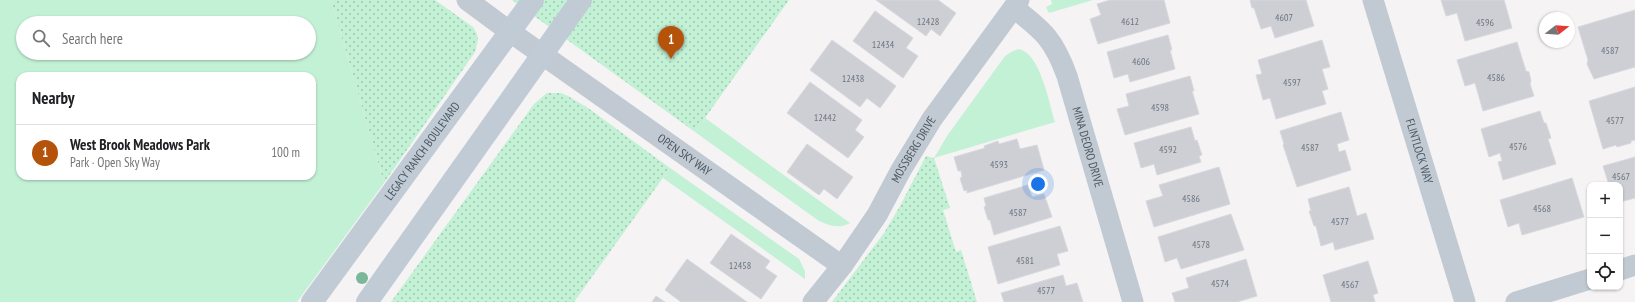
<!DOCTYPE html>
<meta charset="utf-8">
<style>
:root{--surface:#fff;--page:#f2f2f2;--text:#202124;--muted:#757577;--line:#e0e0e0;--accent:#b45309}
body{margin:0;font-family:"PT Sans Narrow",sans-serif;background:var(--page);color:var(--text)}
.controls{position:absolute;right:12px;bottom:12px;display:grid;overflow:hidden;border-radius:8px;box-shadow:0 1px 3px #0004}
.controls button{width:36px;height:36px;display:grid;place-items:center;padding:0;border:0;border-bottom:1px solid var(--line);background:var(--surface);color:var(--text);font:20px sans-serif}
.compass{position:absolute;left:1539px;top:12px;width:36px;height:36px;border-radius:50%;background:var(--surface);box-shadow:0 1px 3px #0004;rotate:73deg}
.you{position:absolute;left:1038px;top:184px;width:14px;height:14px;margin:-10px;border:3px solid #fff;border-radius:50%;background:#1a73e8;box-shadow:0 0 0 6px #1a73e833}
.badge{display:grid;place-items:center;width:26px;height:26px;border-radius:50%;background:var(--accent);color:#fff;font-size:13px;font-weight:700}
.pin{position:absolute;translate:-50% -33px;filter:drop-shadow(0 1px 2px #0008)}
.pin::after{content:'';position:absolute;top:21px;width:14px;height:12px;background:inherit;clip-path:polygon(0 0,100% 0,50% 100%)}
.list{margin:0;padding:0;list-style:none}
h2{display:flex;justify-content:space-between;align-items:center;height:52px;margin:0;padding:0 16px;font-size:17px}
h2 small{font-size:13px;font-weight:400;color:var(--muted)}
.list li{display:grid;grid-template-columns:26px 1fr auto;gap:12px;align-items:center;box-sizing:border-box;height:56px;padding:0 16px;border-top:1px solid var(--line)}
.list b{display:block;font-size:15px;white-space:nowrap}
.list p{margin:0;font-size:13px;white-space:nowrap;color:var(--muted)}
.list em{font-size:13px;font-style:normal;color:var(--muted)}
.icon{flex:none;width:22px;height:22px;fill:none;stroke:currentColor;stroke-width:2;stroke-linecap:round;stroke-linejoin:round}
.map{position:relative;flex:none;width:1635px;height:302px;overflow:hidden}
.search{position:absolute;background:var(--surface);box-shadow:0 1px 3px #0004;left:16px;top:16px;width:300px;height:44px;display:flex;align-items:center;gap:10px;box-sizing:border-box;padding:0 14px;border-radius:22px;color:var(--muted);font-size:15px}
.panel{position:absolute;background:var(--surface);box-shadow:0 1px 3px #0004;left:16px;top:72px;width:300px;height:108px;border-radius:12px}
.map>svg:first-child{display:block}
.grass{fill:#c3f1d5;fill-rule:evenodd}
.park{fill:url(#park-dots)}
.building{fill:#cdcfd5;stroke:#d7d9de}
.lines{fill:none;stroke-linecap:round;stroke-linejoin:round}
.street{stroke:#c1cad2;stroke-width:21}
.secondary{stroke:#c1cbd6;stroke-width:22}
.tree{fill:#7bb799}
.labels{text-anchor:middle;stroke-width:4;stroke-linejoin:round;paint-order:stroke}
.number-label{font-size:10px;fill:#6b747e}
.street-label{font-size:12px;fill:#4a5661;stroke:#fff}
</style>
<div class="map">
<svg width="1635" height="302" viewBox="0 0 1635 302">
<defs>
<pattern id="park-dots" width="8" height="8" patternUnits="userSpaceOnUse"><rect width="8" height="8" fill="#c3f1d5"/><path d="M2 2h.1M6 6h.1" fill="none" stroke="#a0c6b0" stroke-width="1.8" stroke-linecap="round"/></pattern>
</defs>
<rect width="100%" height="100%" fill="#f5f3f3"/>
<g class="grass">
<path d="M 0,0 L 331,0 L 384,183 L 297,302 L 0,302 ZM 23,23 L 309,23 L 309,53 L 23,53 ZM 20,76 L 312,76 L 312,176 L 20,176 Z"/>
<polygon points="1051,0 1093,0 1049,13 1046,7 1052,4"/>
<path d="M 1019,49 C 1041,54 1049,104 1055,122 L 934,158 L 947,136 L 1005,56 L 1013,51 Z"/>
<path d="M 705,118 L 850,223 C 839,229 830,226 819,221 L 695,132 Z"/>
<polygon points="670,168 799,259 805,271 805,279 663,178"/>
</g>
<g class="park">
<polygon points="331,0 435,0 473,27 477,34 478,40 475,52 384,183"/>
<polygon points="512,0 789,0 695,132"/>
<polygon points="547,93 561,93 568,96 588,108 670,168 574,302 391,302 534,104"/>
<polygon points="926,156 934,158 950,208 943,210 956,252 961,250 977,302 832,302 884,233 900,206"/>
</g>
<g class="building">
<polygon points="876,0 938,0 956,13 940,36 931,29 926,36"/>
<polygon points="1110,0 1164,0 1170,23 1098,44 1090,19 1101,15 1097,4"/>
<polygon points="1250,0 1306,0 1314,26 1275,38 1271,26 1261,29 1254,8 1252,8"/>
<polygon points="1441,0 1504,0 1512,28 1465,41 1457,13 1446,16"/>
<polygon points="1635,10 1635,67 1594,79 1587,64 1588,60 1578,27"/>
<polygon points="875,11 913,38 906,48 918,56 903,78 853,41"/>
<polygon points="1168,35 1172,50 1170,50 1175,69 1130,82 1128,74 1114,78 1107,52"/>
<polygon points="832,40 896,86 880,108 867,98 860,107 810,70"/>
<polygon points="1322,40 1330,67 1322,69 1328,89 1322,91 1326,104 1276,119 1270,98 1263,100 1256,75 1262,74 1258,60"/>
<polygon points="1517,42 1526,71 1529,72 1531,81 1530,84 1534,96 1483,111 1475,83 1465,86 1457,60"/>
<polygon points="1190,76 1194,91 1192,91 1199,114 1125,135 1117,109 1129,106 1126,94"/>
<polygon points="810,82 862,120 855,130 864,137 848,158 787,113"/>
<polygon points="1635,87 1635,140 1631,141 1631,143 1617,147 1616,145 1603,149 1589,101"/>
<polygon points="1540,111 1544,123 1546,123 1551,138 1548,139 1556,164 1503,180 1498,162 1502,161 1500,153 1489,157 1481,129"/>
<polygon points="1341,112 1349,140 1337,144 1339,152 1345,150 1351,170 1297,187 1283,145 1284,144 1280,131"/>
<polygon points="1191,127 1195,141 1197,140 1202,155 1199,156 1201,162 1157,175 1154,164 1141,168 1134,143"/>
<polygon points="1017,139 1020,149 1037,145 1044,170 967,193 967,190 964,191 960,178 962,177 961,171 958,171 954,157 985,148 984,146 998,141 999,144"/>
<polygon points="807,144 853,177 837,199 824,189 819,195 787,172"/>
<polygon points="1635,157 1635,198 1620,202 1620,185 1609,185 1603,166"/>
<polygon points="1219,167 1230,204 1154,227 1146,201 1163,196 1159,185"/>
<polygon points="1572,178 1584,217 1522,235 1519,223 1508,227 1500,200"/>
<polygon points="1028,185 1032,197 1044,194 1052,217 994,235 990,220 988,220 984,207 986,206 984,198"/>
<polygon points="1349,187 1357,216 1366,213 1374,239 1335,250 1333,242 1321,246 1316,226 1314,226 1309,211 1311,211 1308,199"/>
<polygon points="1231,214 1244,250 1181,269 1177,258 1165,262 1158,237"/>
<polygon points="1060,226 1068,251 1057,254 1060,265 998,284 988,247"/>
<polygon points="731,234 770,261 765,268 777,276 761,299 710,263"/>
<polygon points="687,259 747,302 681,302 665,290"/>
<polygon points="1246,259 1257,296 1237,302 1175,302 1172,293 1189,288 1186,278"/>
<polygon points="1368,261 1378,293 1373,295 1375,302 1331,302 1323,275"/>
<polygon points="1063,275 1066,286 1077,283 1083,302 1004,302 1001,293"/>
<polygon points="656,296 665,302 652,302"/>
</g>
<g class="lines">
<g class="street">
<path id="s1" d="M 467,0 L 509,31 L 842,266"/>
<path id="s2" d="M 1373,0 L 1465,302"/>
<path id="s3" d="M 1014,8 C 1044,31 1054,40 1067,76 L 1133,302"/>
<polyline points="1620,270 1635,265"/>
<path id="s4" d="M 813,302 L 842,266 L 877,215 L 901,170 L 932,119 L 1019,0"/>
<polyline points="1516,302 1590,279"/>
</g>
<g class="secondary">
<path id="s5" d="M 312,302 L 533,0"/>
<polyline points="367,302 581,0"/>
</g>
</g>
<circle class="tree" cx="362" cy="278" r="6"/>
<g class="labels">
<g class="number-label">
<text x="1284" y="21">4607</text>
<text x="928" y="25">12428</text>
<text x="1130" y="25">4612</text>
<text x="1485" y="26">4596</text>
<text x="883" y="48">12434</text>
<text x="1610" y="54">4587</text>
<text x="1141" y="65">4606</text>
<text x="1496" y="81">4586</text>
<text x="853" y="82">12438</text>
<text x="1292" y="86">4597</text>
<text x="1160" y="111">4598</text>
<text x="825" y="121">12442</text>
<text x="1615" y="124">4577</text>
<text x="1518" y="150">4576</text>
<text x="1310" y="151">4587</text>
<text x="1168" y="153">4592</text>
<text x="999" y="168">4593</text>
<text x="1621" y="180">4567</text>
<text x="1191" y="202">4586</text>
<text x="1542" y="212">4568</text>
<text x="1018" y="216">4587</text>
<text x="1340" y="225">4577</text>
<text x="1201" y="248">4578</text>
<text x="1025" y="264">4581</text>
<text x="740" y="269">12458</text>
<text x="1220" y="287">4574</text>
<text x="1350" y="288">4567</text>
<text x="1046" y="294">4577</text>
</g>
<g class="street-label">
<text dy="4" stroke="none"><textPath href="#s3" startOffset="162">MINA DEORO DRIVE</textPath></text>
<text dy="4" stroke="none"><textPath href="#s4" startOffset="183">MOSSBERG DRIVE</textPath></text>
<text dy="4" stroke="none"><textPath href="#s5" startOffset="187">LEGACY RANCH BOULEVARD</textPath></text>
<text dy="4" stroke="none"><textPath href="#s2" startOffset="158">FLINTLOCK WAY</textPath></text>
<text dy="4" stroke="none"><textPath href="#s1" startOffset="267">OPEN SKY WAY</textPath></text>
</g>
</g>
</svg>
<div class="controls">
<button>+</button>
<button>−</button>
<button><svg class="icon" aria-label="locate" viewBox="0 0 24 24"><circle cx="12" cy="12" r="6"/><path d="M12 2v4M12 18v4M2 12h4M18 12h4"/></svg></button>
</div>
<svg class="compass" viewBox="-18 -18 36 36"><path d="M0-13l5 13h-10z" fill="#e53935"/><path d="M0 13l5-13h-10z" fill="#757577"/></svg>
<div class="you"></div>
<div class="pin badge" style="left:671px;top:59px">1</div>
<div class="search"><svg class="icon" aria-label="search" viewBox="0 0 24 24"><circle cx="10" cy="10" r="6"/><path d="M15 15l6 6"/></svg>Search here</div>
<section class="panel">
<h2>Nearby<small></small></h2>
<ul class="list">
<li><span class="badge">1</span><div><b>West Brook Meadows Park</b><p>Park · Open Sky Way</p></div><em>100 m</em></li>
</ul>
</section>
</div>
